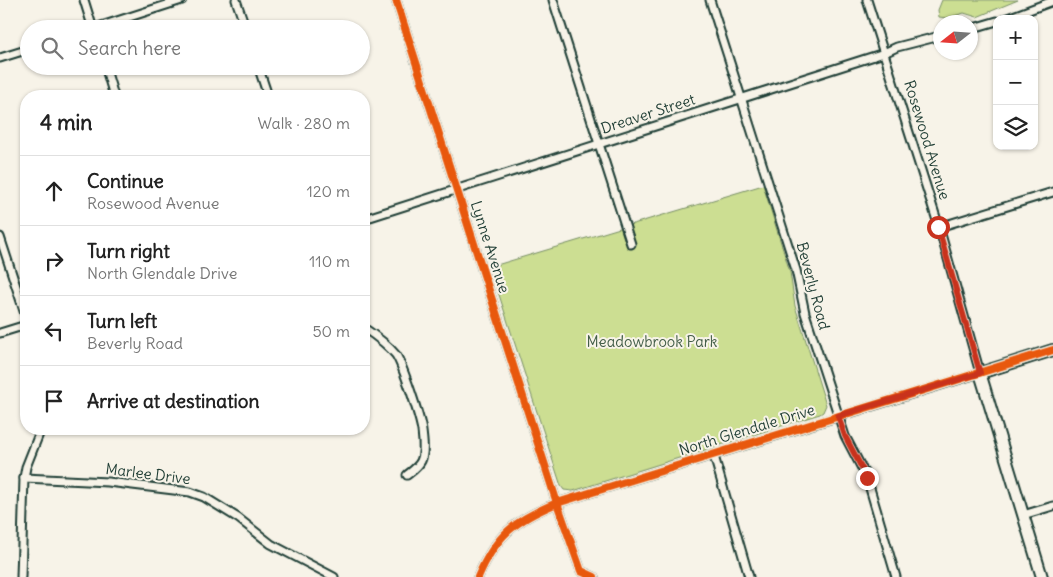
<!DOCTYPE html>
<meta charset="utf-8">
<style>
:root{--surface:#fff;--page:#f2f2f2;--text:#222;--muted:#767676;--line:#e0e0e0}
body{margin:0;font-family:Delius,sans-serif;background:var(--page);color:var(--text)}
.controls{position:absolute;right:15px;top:15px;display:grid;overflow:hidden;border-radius:10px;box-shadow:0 1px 4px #0004}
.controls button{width:45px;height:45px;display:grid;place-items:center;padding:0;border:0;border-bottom:1px solid var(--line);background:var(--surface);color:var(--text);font:25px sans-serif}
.compass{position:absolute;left:933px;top:15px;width:45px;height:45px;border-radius:50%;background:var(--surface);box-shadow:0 1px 4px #0004;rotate:253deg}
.stop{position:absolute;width:15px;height:15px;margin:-11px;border:4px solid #c8321e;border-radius:50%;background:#fff}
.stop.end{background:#c8321e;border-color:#fff;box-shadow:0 1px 5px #0008}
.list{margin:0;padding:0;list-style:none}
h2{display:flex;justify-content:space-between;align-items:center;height:65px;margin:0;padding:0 20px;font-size:21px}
h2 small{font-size:16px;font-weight:400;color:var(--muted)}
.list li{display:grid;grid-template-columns:32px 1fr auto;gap:15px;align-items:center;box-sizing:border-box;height:70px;padding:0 20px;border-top:1px solid var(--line)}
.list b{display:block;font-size:19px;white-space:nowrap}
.list p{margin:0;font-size:16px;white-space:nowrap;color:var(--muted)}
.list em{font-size:16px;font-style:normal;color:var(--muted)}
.icon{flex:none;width:28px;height:28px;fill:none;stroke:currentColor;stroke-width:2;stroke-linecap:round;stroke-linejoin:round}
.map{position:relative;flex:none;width:1053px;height:577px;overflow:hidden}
.search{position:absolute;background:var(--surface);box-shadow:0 1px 4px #0004;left:20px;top:20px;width:350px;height:55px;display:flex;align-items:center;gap:12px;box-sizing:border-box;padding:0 18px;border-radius:28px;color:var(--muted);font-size:19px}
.panel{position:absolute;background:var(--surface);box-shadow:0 1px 4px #0004;left:20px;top:90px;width:350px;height:345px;border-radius:20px}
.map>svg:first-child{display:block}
.green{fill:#ccde92;stroke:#768e63}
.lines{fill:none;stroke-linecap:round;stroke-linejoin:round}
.street-casing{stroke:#1f3d34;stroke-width:11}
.secondary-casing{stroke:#1f3d34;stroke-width:14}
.street{stroke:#f7f3e8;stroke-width:7}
.secondary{stroke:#f7f3e8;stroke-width:10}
.cycleway-casing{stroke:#f7f3e8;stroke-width:11}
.cycleway{stroke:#e8590c;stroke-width:8}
.route{stroke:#c8321e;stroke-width:6}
.labels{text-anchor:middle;stroke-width:4;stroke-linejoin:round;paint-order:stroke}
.street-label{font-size:15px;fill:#1f3d34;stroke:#f7f3e8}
.park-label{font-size:15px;fill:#425d47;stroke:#f7f3e8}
</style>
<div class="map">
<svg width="1053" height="577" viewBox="0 0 1053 577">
<rect width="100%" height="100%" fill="#f7f3e8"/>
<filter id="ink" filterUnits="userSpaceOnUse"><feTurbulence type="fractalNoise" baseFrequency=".02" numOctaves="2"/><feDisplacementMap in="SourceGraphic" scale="10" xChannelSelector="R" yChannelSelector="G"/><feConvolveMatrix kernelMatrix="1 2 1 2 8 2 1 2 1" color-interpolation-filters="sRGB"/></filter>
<g filter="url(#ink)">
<g class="green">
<polygon points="942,0 1018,0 977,17 964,13 947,18 939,17 938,10"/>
<polygon points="763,185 790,272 795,306 826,405 823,412 820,414 573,491 564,490 561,486 490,267"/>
</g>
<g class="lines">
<g class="street-casing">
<g id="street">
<polyline points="84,0 93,29"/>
<polyline points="236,0 246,29"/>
<polyline points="396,0 557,503 581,571 594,577"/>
<polyline points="553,0 631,244"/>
<polyline points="710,0 796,270 805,313 845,436 867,478 896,577"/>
<polyline points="1005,19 1053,1"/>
<polyline points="92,29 182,0"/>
<polyline points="970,29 997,21"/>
<polyline points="0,58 29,49"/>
<polyline points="105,66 114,96"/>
<polyline points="258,66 268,96"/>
<polyline points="364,219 884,53 897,47 940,36"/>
<polyline points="939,227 1053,192"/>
<polyline points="0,237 26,317"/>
<path d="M 364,328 C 376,336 387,344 396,355 C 403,366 420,417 422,431 C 423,440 425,453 421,461 C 418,467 412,471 407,475"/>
<polyline points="0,333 26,325"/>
<polyline points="714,456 749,577"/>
<polyline points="24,478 108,482 190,492 204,497 238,518 271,544 334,577"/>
<polyline points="1023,515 1053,506"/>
<polyline points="21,577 24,478 26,467 41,429"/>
<path d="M 478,577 C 496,535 515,520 557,503 L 980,373 L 939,227 L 867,0"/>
</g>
</g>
<g class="secondary-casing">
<polyline id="secondary" points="1042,577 980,373 1053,350"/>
</g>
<use href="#street" class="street"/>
<use href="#secondary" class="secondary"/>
<g class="cycleway-casing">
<g id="cycleway">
<polyline points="396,0 557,503 581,571 594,577"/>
<path d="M 478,577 C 496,535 515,520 557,503 L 1053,350"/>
</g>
</g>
<use href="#cycleway" class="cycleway"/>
</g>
</g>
<g class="lines" filter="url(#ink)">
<polyline class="route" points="867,478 845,436 838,416 980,373 938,227"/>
</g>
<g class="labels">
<g class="street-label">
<text transform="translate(648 114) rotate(-18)" y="5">Dreaver Street</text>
<text transform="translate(927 140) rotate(73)" y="5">Rosewood Avenue</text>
<text transform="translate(490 247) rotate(72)" y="5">Lynne Avenue</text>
<text transform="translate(813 286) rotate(75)" y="5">Beverly Road</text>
<text transform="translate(747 430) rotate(-17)" y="5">North Glendale Drive</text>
<text transform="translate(148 474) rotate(7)" y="5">Marlee Drive</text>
</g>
<g class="park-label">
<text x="652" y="347">Meadowbrook Park</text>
</g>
</g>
</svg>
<div class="controls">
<button>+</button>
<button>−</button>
<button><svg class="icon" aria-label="layers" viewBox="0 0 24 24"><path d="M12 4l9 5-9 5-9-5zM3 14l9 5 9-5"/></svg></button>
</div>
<svg class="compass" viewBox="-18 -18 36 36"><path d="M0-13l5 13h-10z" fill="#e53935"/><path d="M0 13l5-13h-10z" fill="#767676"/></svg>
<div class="stop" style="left:938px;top:227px"></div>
<div class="stop end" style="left:867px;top:478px"></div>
<div class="search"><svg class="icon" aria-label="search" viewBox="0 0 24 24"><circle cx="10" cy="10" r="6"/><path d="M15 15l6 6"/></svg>Search here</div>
<section class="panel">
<h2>4 min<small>Walk · 280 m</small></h2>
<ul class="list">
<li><svg class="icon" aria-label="ahead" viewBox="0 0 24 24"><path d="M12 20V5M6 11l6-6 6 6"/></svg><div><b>Continue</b><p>Rosewood Avenue</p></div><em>120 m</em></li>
<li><svg class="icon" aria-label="right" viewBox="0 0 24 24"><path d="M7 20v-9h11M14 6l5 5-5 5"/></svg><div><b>Turn right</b><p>North Glendale Drive</p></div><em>110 m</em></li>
<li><svg class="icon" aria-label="left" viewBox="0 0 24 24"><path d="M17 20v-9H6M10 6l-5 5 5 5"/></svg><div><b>Turn left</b><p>Beverly Road</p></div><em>50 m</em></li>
<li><svg class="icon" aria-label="arrive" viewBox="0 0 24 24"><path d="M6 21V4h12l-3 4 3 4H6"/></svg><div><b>Arrive at destination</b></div></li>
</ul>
</section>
</div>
